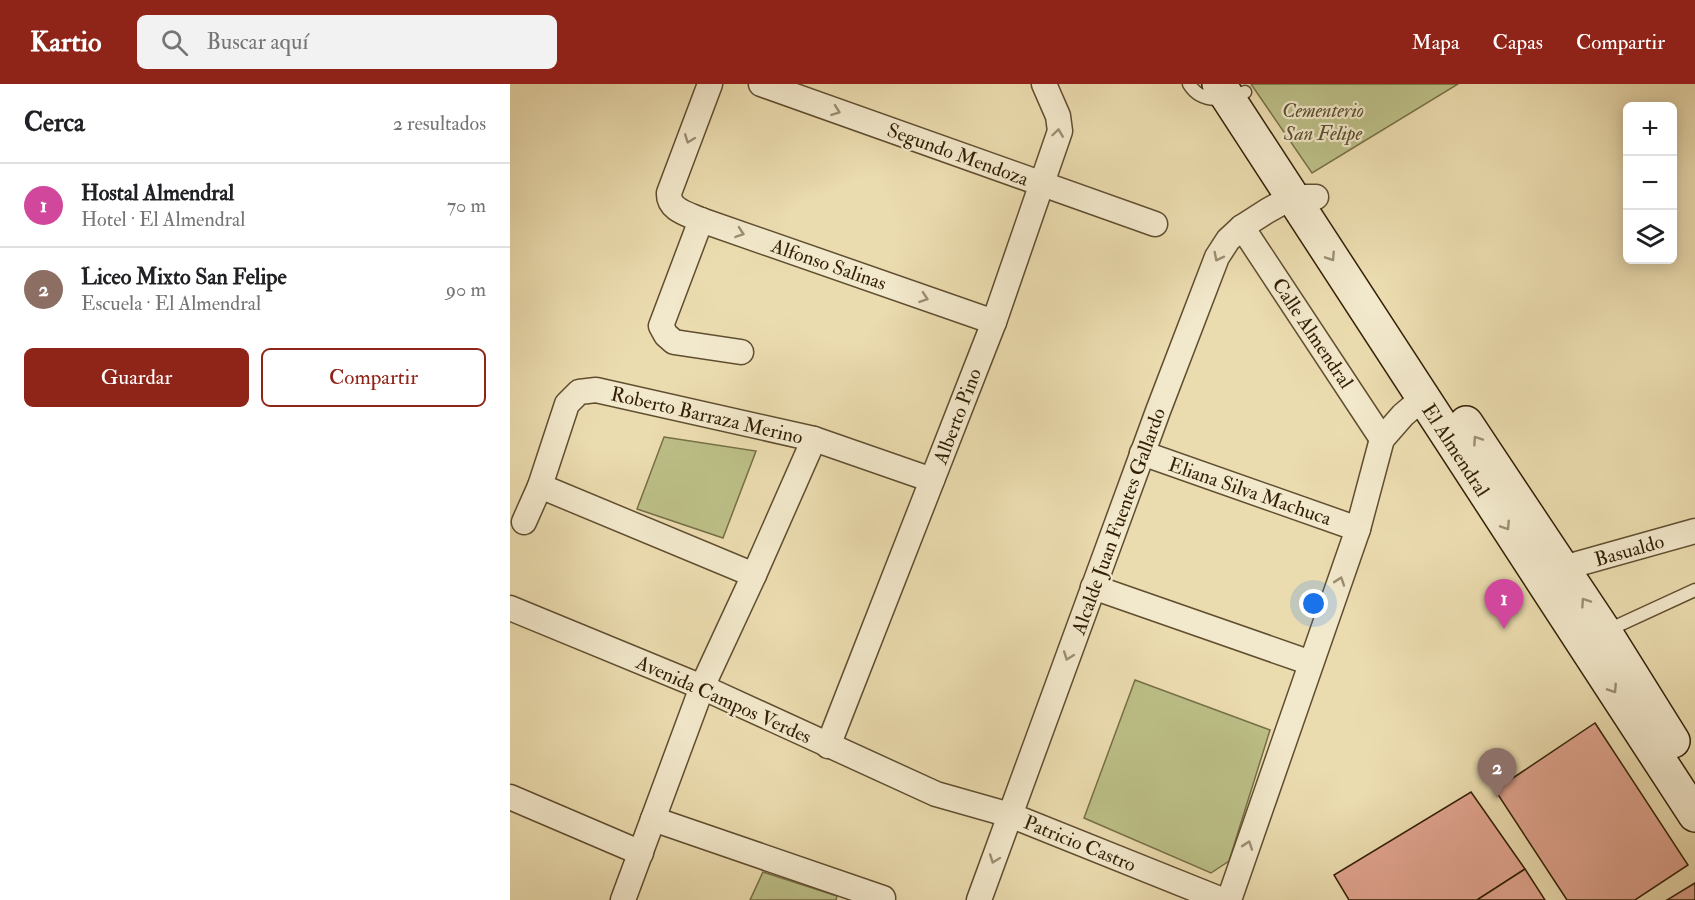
<!DOCTYPE html>
<html lang="es">
<meta charset="utf-8">
<style>
:root{--surface:#fff;--page:#f2f2f2;--text:#202124;--muted:#757577;--line:#e0e0e0;--accent:#8f2418}
body{margin:0;font-family:"IM FELL Double Pica",serif;background:var(--page);color:var(--text)}
.controls{position:absolute;right:18px;top:18px;display:grid;overflow:hidden;border-radius:9px;box-shadow:0 3px 15px #0003}
.controls button{width:54px;height:54px;display:grid;place-items:center;padding:0;border:0;border-bottom:2px solid var(--line);background:var(--surface);color:var(--text);font:30px sans-serif}
.you{position:absolute;left:804px;top:520px;width:21px;height:21px;margin:-15px;border:4px solid #fff;border-radius:50%;background:#1a73e8;box-shadow:0 0 0 9px #1a73e833}
.badge{display:grid;place-items:center;width:39px;height:39px;border-radius:50%;background:var(--accent);color:#fff;font-size:20px;font-weight:700}
.pin{position:absolute;translate:-50% -50px;filter:drop-shadow(0 2px 3px #0008)}
.pin::after{content:'';position:absolute;top:32px;width:21px;height:18px;background:inherit;clip-path:polygon(0 0,100% 0,50% 100%)}
.list{margin:0;padding:0;list-style:none}
h2{display:flex;justify-content:space-between;align-items:center;height:78px;margin:0;padding:0 24px;font-size:26px}
h2 small{font-size:20px;font-weight:400;color:var(--muted)}
.list li{display:grid;grid-template-columns:39px 1fr auto;gap:18px;align-items:center;box-sizing:border-box;height:84px;padding:0 24px;border-top:2px solid var(--line)}
.list b{display:block;font-size:22px;white-space:nowrap}
.list p{margin:0;font-size:20px;white-space:nowrap;color:var(--muted)}
.list em{font-size:20px;font-style:normal;color:var(--muted)}
.actions{display:flex;gap:12px;padding:18px 24px}
.actions a{flex:1;padding:14px 0;border:2px solid var(--accent);border-radius:9px;text-align:center;font-size:21px;color:var(--accent)}
.actions .main{background:var(--accent);color:#fff}
.icon{flex:none;width:33px;height:33px;fill:none;stroke:currentColor;stroke-width:2;stroke-linecap:round;stroke-linejoin:round}
.map{position:relative;flex:none;width:1185px;height:816px;overflow:hidden}
header{display:flex;align-items:center;gap:36px;box-sizing:border-box;height:84px;padding:0 30px;background:var(--accent);color:#fff}
header strong{font-size:28px}
nav{display:flex;gap:33px;margin-inline-start:auto;font-size:21px}
.search{width:420px;height:54px;background:var(--page);display:flex;align-items:center;gap:15px;box-sizing:border-box;padding:0 21px;border-radius:9px;color:var(--muted);font-size:22px}
main{display:flex}
aside{flex:1;background:var(--surface)}
.map>svg:first-child{display:block}
.green{fill:#bcbf87;stroke:#776f46;stroke-width:1.5}
.building{fill:#e0a38e;stroke:#321f05;stroke-width:1.5}
.lines{fill:none;stroke-linecap:round;stroke-linejoin:round}
.lane-casing{stroke:#604e30;stroke-width:15}
.street-casing{stroke:#604e30;stroke-width:27}
.secondary-casing{stroke:#321f05;stroke-width:36}
.lane{stroke:#f2e8cb;stroke-width:12}
.street{stroke:#f2e8cb;stroke-width:24}
.secondary{stroke:#f2e8cb;stroke-width:33}
.oneway{stroke:#9c8e72}
.labels{text-anchor:middle;stroke-width:4.5;stroke-linejoin:round;paint-order:stroke}
.park-label{font-size:20px;font-style:italic;fill:#5b4f2c;stroke:#f2e8cb}
.street-label{font-size:20px;fill:#321f05;stroke:#f2e8cb}
</style>
<header>
<strong>Kartio</strong>
<div class="search"><svg class="icon" aria-label="search" viewBox="0 0 24 24"><circle cx="10" cy="10" r="6"/><path d="M15 15l6 6"/></svg>Buscar aquí</div>
<nav><a>Mapa</a><a>Capas</a><a>Compartir</a></nav>
</header>
<main>
<aside>
<h2>Cerca<small>2 resultados</small></h2>
<ul class="list">
<li><span class="badge" style="background:#d1479c">1</span><div><b>Hostal Almendral</b><p>Hotel · El Almendral</p></div><em>70 m</em></li>
<li><span class="badge" style="background:#8d6e63">2</span><div><b>Liceo Mixto San Felipe</b><p>Escuela · El Almendral</p></div><em>90 m</em></li>
</ul>
<div class="actions"><a class="main">Guardar</a><a>Compartir</a></div>
</aside>
<div class="map">
<svg width="1185" height="816" viewBox="0 0 1185 816">
<rect width="100%" height="100%" fill="#ebdcaf"/>
<filter id="stains"><feTurbulence type="fractalNoise" baseFrequency=".00333" numOctaves="4"/><feColorMatrix values="0 0 0 0 .2 0 0 0 0 .09 0 0 0 0 .02 0 0 0 .5 -.17"/></filter>
<radialGradient id="worn" r=".72"><stop offset=".6" stop-color="#630" stop-opacity="0"/><stop offset="1" stop-color="#630" stop-opacity=".3"/></radialGradient>
<g class="green">
<polygon points="741,0 948,0 802,89"/>
<polygon points="154,353 246,367 213,454 127,425"/>
<polygon points="625,596 760,646 719,777 701,789 574,734"/>
<polygon points="253,788 327,812 326,816 240,816"/>
</g>
<g class="building">
<polygon points="1085,639 1178,781 1125,816 1057,816 985,706"/>
<polygon points="961,708 1015,785 967,816 839,816 824,791"/>
<polygon points="1015,785 1035,816 967,816"/>
<polygon points="1185,799 1185,816 1157,816"/>
</g>
<g class="lines">
<g class="lane-casing">
<g id="lane">
<path d="M 679,0 C 692,21 717,16 735,8"/>
<polyline points="1096,547 1185,506"/>
</g>
</g>
<g class="street-casing">
<g id="street">
<path d="M 200,0 L 159,109 C 158,126 178,130 191,136 L 484,238"/>
<polyline points="251,0 645,140"/>
<polyline points="191,136 151,242 156,251 164,258 231,268"/>
<polyline points="732,143 872,355"/>
<polyline points="632,369 848,445"/>
<polyline points="30,402 244,491"/>
<polyline points="14,438 30,402 57,320 69,308 86,306 304,355 422,396"/>
<polyline points="1053,484 1185,447"/>
<polyline points="583,503 801,579"/>
<polyline points="0,524 192,603 426,710 500,731 712,816"/>
<polyline points="318,662 484,238 550,47 548,32 534,0"/>
<polyline points="0,713 131,769"/>
<polyline points="143,735 373,814"/>
<polyline points="113,816 192,603 244,491 304,355"/>
<polyline points="469,816 648,327 707,173 718,156 732,143 757,127 782,113 806,113"/>
<polyline points="719,816 848,445 872,355 893,331 913,314"/>
</g>
</g>
<g class="secondary-casing">
<g id="secondary">
<polyline points="709,0 1185,731"/>
<polyline points="956,339 1095,548 1163,657"/>
</g>
</g>
<use href="#lane" class="lane"/>
<use href="#street" class="street"/>
<use href="#secondary" class="secondary"/>
</g>
<defs><path id="oneway-chevron" d="M-2-3.5L2.5 0L-2 3.5" fill="none" stroke-width="1.6" stroke-linecap="round" stroke-linejoin="round" transform="scale(1.5)"/></defs>
<g class="oneway">
<use href="#oneway-chevron" transform="translate(326 27) rotate(20)"/>
<use href="#oneway-chevron" transform="translate(548 49) rotate(-82)"/>
<use href="#oneway-chevron" transform="translate(179 55) rotate(111)"/>
<use href="#oneway-chevron" transform="translate(230 149) rotate(19)"/>
<use href="#oneway-chevron" transform="translate(708 173) rotate(117)"/>
<use href="#oneway-chevron" transform="translate(821 173) rotate(57)"/>
<use href="#oneway-chevron" transform="translate(414 214) rotate(19)"/>
<use href="#oneway-chevron" transform="translate(967 356) rotate(-124)"/>
<use href="#oneway-chevron" transform="translate(996 442) rotate(57)"/>
<use href="#oneway-chevron" transform="translate(830 497) rotate(-71)"/>
<use href="#oneway-chevron" transform="translate(1075 518) rotate(-124)"/>
<use href="#oneway-chevron" transform="translate(558 572) rotate(110)"/>
<use href="#oneway-chevron" transform="translate(1103 605) rotate(57)"/>
<use href="#oneway-chevron" transform="translate(738 761) rotate(-71)"/>
<use href="#oneway-chevron" transform="translate(484 775) rotate(110)"/>
</g>
<g class="labels">
<g class="park-label">
<text x="813" y="33">Cementerio<tspan x="813" dy="23">San Felipe</tspan></text>
</g>
<g class="street-label">
<text transform="translate(448 70) rotate(20)" y="7">Segundo Mendoza</text>
<text transform="translate(319 180) rotate(19)" y="7">Alfonso Salinas</text>
<text transform="translate(803 249) rotate(56)" y="7">Calle Almendral</text>
<text transform="translate(197 331) rotate(13)" y="7">Roberto Barraza Merino</text>
<text transform="translate(447 332) rotate(-69)" y="7">Alberto Pino</text>
<text transform="translate(946 366) rotate(57)" y="7">El Almendral</text>
<text transform="translate(740 407) rotate(19)" y="7">Eliana Silva Machuca</text>
<text transform="translate(608 437) rotate(-70)" y="7">Alcalde Juan Fuentes Gallardo</text>
<text transform="translate(1119 466) rotate(-16)" y="7">Basualdo</text>
<text transform="translate(214 615) rotate(24)" y="7">Avenida Campos Verdes</text>
<text transform="translate(570 759) rotate(22)" y="7">Patricio Castro</text>
</g>
</g>
<rect width="100%" height="100%" filter="url(#stains)"/>
<rect width="100%" height="100%" fill="url(#worn)"/>
</svg>
<div class="controls">
<button>+</button>
<button>−</button>
<button><svg class="icon" aria-label="layers" viewBox="0 0 24 24"><path d="M12 4l9 5-9 5-9-5zM3 14l9 5 9-5"/></svg></button>
</div>
<div class="you"></div>
<div class="pin badge" style="left:994px;top:545px;background:#d1479c">1</div>
<div class="pin badge" style="left:987px;top:714px;background:#8d6e63">2</div>
</div>
</main>
